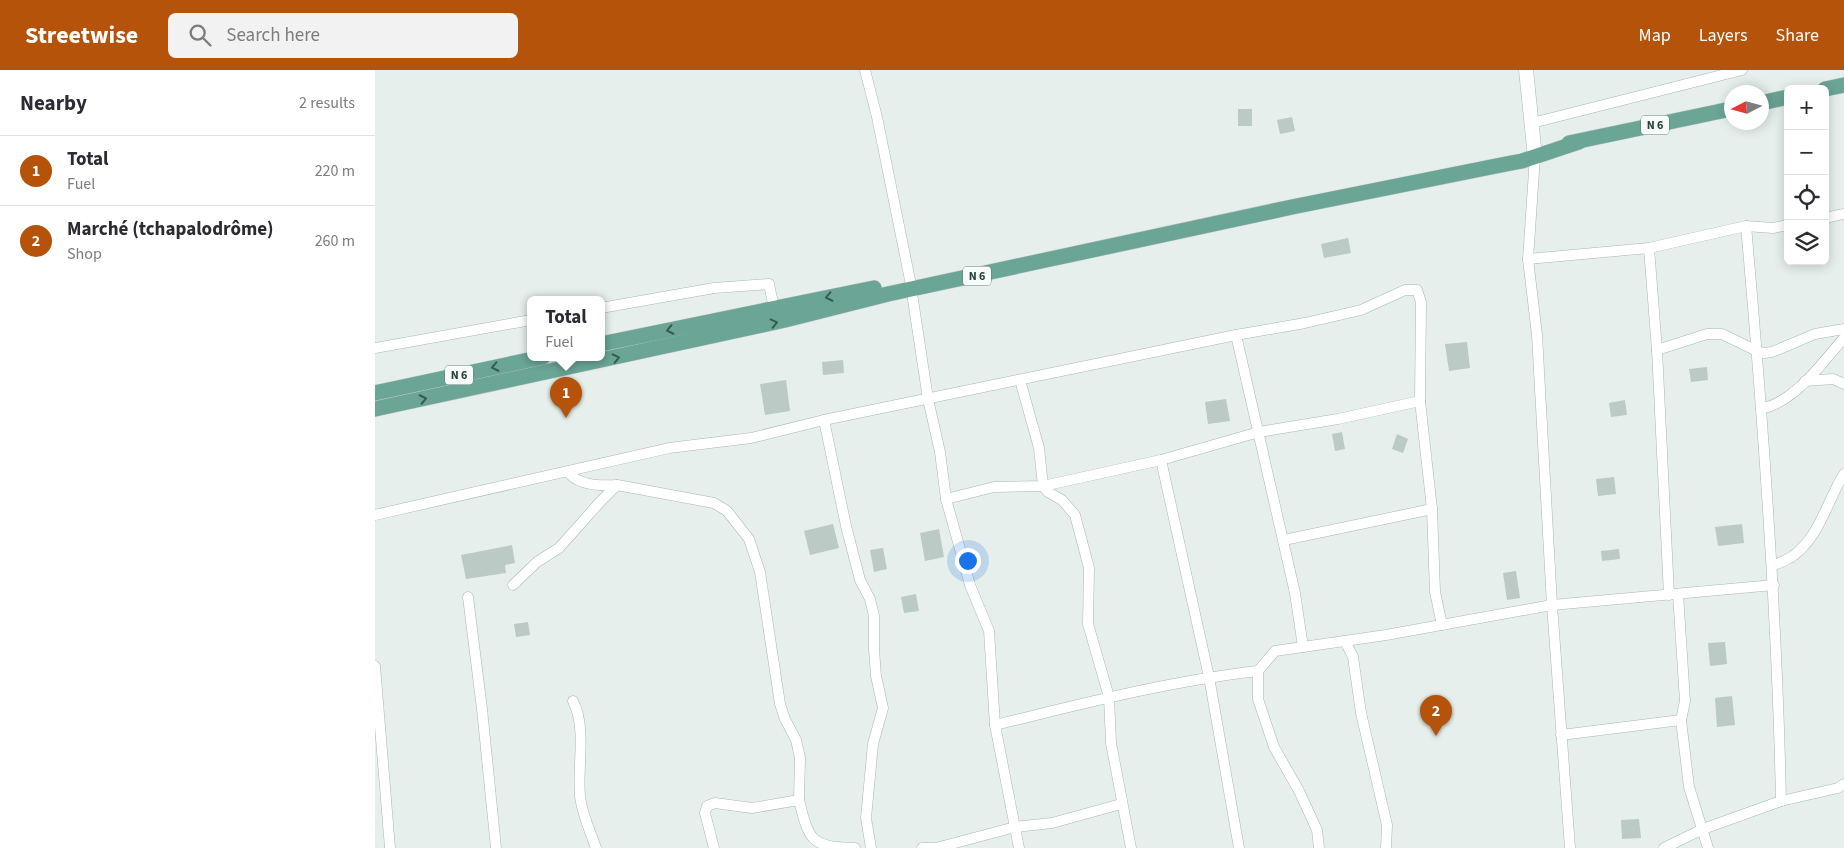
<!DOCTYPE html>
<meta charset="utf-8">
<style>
:root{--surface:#fff;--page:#f2f2f3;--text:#2b2b33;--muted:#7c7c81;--line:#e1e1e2;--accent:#b45309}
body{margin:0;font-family:"Source Sans 3",sans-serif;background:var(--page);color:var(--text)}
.controls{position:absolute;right:15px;top:15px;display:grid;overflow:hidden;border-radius:8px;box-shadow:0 2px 12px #0003}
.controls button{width:45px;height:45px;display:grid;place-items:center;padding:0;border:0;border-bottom:1px solid var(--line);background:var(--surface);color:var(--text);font:25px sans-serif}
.compass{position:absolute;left:1349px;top:15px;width:45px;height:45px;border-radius:50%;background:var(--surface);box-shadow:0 2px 12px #0003;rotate:264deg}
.you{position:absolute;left:592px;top:490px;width:18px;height:18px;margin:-12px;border:4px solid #fff;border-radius:50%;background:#1a73e8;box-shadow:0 0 0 8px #1a73e833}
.badge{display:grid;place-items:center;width:32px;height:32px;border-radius:50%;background:var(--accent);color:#fff;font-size:16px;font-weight:700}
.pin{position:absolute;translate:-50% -41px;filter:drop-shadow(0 1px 2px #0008)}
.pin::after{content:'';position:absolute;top:26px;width:18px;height:15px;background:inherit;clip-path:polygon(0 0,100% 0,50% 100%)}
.popup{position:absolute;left:152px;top:226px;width:78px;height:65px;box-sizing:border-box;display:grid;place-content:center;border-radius:8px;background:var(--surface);filter:drop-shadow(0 1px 4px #0005);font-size:16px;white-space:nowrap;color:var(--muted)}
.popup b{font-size:19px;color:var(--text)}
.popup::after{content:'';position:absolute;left:50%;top:100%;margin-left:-10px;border:10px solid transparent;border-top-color:var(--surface)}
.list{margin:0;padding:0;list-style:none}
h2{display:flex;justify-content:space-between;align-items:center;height:65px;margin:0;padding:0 20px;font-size:21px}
h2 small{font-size:16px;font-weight:400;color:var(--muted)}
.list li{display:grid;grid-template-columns:32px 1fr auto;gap:15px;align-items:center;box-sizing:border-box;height:70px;padding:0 20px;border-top:1px solid var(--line)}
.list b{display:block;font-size:19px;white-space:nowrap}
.list p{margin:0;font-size:16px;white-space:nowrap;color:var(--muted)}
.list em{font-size:16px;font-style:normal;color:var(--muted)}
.icon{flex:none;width:28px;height:28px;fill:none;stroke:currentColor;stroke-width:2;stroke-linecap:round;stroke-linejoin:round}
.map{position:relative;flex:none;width:1469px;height:778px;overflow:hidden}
header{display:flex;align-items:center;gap:30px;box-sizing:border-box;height:70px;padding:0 25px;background:var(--accent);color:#fff}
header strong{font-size:24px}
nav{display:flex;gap:28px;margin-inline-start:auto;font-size:18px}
.search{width:350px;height:45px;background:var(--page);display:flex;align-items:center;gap:12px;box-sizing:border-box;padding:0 18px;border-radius:8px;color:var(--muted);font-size:19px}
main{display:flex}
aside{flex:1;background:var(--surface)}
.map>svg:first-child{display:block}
.building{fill:#bbcac4}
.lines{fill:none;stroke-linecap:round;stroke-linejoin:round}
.minor-casing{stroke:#a8b8b2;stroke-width:11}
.tertiary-casing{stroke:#a8b8b2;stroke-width:15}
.primary-casing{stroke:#c2cac8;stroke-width:16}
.minor{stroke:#fff;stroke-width:10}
.tertiary{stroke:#fff;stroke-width:14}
.primary{stroke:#6aa596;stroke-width:15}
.oneway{stroke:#365b51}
.labels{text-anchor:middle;stroke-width:4;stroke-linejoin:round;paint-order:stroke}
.shield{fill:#f7fbf9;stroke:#637a73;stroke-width:1}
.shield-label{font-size:12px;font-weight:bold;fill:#24423a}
</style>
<header>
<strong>Streetwise</strong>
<div class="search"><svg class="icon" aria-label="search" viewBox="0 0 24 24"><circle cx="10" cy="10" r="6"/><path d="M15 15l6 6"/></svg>Search here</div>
<nav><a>Map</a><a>Layers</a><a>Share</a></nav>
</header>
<main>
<aside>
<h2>Nearby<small>2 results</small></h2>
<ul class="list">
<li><span class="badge">1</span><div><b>Total</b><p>Fuel</p></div><em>220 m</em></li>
<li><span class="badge">2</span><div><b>Marché (tchapalodrôme)</b><p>Shop</p></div><em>260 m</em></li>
</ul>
</aside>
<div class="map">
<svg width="1469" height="778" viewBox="0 0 1469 778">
<rect width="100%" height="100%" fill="#e6efeb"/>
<g class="building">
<rect x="863" y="39" width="14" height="17"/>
<polygon points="917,47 920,61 905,64 902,50"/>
<polygon points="973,168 976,183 949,188 946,174"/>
<polygon points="1092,272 1095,298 1074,301 1070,274"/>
<polygon points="468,290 469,303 448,305 447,292"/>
<polygon points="1332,297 1333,310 1316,312 1314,299"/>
<polygon points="411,310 415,341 390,345 385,314"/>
<polygon points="851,329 855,351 833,354 830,332"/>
<polygon points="1250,330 1252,345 1236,347 1234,333"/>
<polygon points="967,362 970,379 960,381 957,364"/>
<polygon points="1022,364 1033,369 1028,383 1017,379"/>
<polygon points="1239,407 1241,424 1223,426 1221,409"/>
<polygon points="458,454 464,478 435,485 429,461"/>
<polygon points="1367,454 1369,473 1343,476 1340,457"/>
<polygon points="564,459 569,487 550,491 545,463"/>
<polygon points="137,475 140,493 130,495 131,503 91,509 86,485"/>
<polygon points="508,478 512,499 499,502 495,480"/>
<polygon points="1244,479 1245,489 1227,491 1226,481"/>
<polygon points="1141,501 1145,528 1132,530 1128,503"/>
<polygon points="541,524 544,541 529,543 526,527"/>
<polygon points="153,552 155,565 141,567 139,554"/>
<polygon points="1350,572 1352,594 1335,596 1333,573"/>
<polygon points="1357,626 1360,655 1342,657 1340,628"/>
<polygon points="1264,749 1266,768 1247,769 1246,750"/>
</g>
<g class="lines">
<g class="minor-casing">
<g id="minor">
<polyline points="490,0 502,47 535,210 553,329 565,382 571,429 595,515 614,561 620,655 644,778"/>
<polyline points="1157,53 1367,0"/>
<polyline points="1160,87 1153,189 1162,265 1177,535 1195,778"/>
<polyline points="1450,148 1469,144"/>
<path d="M 1371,156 C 1388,347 1402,539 1406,731"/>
<polyline points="1274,178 1282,280 1294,525"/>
<polyline points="1153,189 1274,178 1371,156 1398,158 1413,155"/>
<polyline points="226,238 339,218 394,214 399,238"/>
<polyline points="861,265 920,523 928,577"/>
<polyline points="0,278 156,250"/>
<polyline points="1282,280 1332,264 1347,264 1382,281 1389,283 1397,282 1440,264 1469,259"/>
<polyline points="645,310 664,378 668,416 673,422 687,430 700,445 714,498 713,554 734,627 736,673 756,778"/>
<polyline points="1430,311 1458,309 1469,314"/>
<path d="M 1386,339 C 1421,331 1446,294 1469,268"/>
<polyline points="449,350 471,456 485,510 495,529 499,546 499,579 501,606 508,638 498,674 491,748 496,778"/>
<polyline points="786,390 834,607 864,778"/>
<path d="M 194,403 C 204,416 227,416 242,415 L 339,433 L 352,441 L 374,469 L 385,502 L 405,634 L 410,649 L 421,670 L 425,688 L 424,730"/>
<polyline points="571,429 619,417 668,416 786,390 884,362 963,349 1045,331"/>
<polyline points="0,445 294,378 376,368 449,350 861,265 930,253 986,240 1030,220 1042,220 1046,232 1045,331 1057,439 1060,522 1067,555"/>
<polyline points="909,470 1057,439"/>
<path d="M 1397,496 C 1404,493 1412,490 1418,486 C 1445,466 1452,431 1469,404"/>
<polyline points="138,515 162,492 184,478 225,432 242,415"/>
<polyline points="1303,524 1310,631 1306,650 1314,717 1333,778"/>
<polyline points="93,527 107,639 121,778"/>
<polyline points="970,571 978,587 986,643 1012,755 1011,778"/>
<polyline points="0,596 15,778"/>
<polyline points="883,601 883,629 899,677 924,721 942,760 944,778"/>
<path d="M 198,631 C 212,659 202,696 205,726 C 207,744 215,761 221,778"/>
<path d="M 620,655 C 707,634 794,611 883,601 L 900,581 L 1011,565 L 1177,535 L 1399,515"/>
<polyline points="1186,665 1306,650"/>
<path d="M 339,778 L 330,743 L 332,736 L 340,733 L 377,738 L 424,730 C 434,771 436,777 480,778"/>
<polyline points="547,778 561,778 640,757 677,753 746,734"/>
<polyline points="1289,778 1328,759 1406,731 1463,718 1469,714"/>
</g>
</g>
<g class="tertiary-casing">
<polyline id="tertiary" points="1151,0 1160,87"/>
</g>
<g class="primary-casing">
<g id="primary">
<polyline points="1450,19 1469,15"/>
<polyline points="1386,33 1413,27"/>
<polyline points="1194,73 1356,39"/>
<polyline points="226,274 499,218"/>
<polyline points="0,323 168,287"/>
<polyline points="0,339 410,250 513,224 917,137 1131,94 1147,91 1204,72"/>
</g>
</g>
<use href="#minor" class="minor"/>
<use href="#tertiary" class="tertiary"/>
<use href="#primary" class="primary"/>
</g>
<defs><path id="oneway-chevron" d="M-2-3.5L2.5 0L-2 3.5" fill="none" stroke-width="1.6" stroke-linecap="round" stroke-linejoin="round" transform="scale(1.25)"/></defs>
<g class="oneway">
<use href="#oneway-chevron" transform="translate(454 227) rotate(168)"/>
<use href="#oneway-chevron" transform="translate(399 253) rotate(-13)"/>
<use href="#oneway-chevron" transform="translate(295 260) rotate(168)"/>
<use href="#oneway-chevron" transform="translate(241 288) rotate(-13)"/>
<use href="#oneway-chevron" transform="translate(120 297) rotate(168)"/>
<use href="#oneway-chevron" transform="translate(48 329) rotate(-12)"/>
</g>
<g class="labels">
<g class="shield">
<rect x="1266" y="45.5" width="28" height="19" rx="4"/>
<rect x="588" y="196.5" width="28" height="19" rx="4"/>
<rect x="70" y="295.5" width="28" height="19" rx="4"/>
</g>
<g class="shield-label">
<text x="1280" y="59">N 6</text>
<text x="602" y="210">N 6</text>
<text x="84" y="309">N 6</text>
</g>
</g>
</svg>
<div class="controls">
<button>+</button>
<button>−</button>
<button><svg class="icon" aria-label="locate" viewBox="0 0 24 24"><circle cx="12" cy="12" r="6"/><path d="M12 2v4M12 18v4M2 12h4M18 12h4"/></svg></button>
<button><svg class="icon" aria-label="layers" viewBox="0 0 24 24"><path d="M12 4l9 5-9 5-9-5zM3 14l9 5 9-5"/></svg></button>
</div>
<svg class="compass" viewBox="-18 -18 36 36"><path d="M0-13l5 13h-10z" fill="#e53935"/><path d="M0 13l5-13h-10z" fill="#7c7c81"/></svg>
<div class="you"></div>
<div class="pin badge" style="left:191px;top:348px">1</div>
<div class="popup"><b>Total</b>Fuel</div>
<div class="pin badge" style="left:1061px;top:666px">2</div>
</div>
</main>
